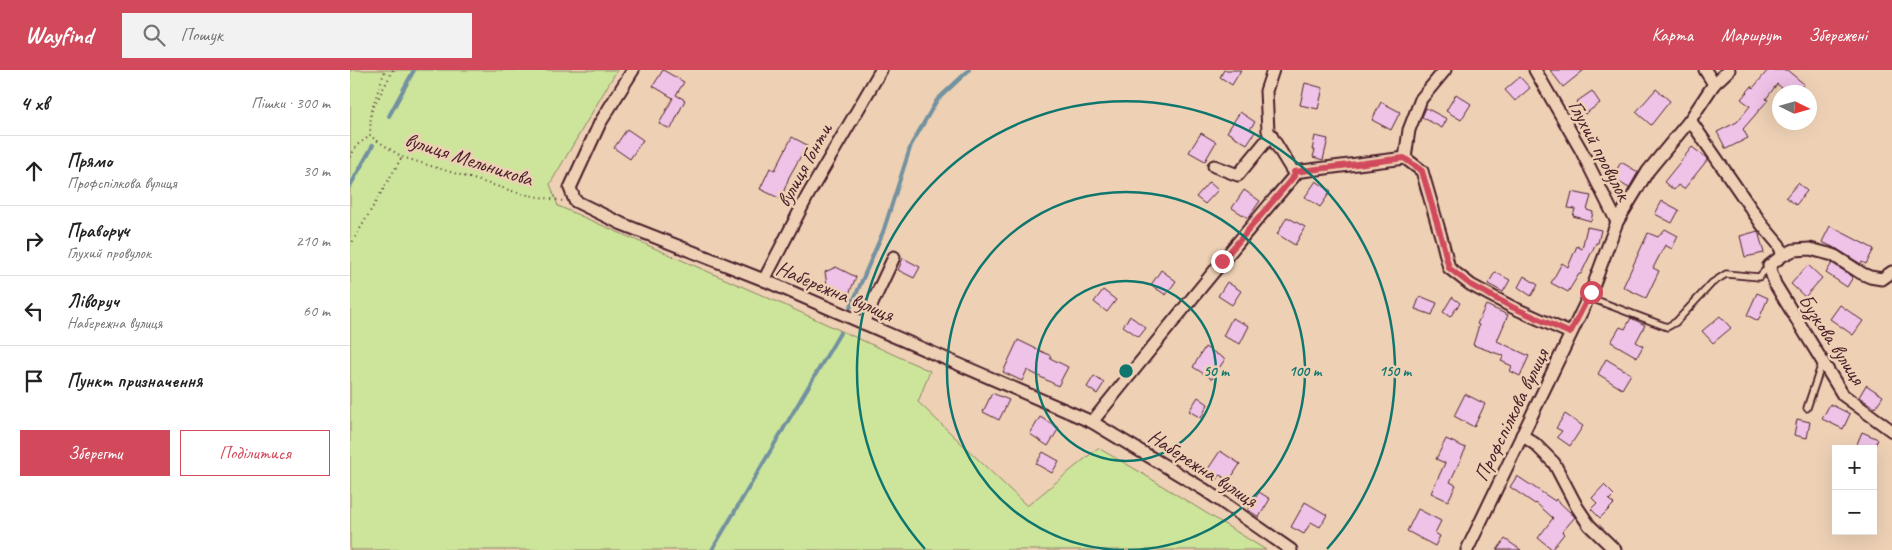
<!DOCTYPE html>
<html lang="uk">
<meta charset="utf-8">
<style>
:root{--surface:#fff;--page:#f2f2f2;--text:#222;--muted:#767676;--line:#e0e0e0;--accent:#d1495b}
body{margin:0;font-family:Caveat,sans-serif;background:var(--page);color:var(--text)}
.controls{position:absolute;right:15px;bottom:15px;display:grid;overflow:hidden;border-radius:0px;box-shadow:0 5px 20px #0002}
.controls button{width:45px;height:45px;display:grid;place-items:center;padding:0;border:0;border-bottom:1px solid var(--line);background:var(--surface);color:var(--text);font:25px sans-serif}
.compass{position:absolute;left:1422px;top:15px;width:45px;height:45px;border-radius:50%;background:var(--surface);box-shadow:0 5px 20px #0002;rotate:95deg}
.stop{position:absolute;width:15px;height:15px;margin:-11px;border:4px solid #d1495b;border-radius:50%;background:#fff}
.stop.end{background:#d1495b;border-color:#fff;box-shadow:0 1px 5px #0008}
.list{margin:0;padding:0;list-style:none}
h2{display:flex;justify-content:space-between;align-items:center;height:65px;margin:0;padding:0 20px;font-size:21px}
h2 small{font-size:16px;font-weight:400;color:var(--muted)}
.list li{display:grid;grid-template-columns:32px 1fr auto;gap:15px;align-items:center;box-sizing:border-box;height:70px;padding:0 20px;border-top:1px solid var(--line)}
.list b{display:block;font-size:19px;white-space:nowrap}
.list p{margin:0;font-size:16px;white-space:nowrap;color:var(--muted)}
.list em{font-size:16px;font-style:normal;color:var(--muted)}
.actions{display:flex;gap:10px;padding:15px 20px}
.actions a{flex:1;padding:11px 0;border:1px solid var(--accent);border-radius:0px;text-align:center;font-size:18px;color:var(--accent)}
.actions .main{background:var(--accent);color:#fff}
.icon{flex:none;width:28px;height:28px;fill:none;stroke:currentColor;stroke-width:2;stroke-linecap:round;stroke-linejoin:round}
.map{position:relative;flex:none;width:1542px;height:480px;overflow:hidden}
header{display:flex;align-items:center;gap:30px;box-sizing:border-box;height:70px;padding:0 25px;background:var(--accent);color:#fff}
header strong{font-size:24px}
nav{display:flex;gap:28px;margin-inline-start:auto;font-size:18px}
.search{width:350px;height:45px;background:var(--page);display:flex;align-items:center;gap:12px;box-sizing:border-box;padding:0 18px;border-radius:0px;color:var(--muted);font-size:19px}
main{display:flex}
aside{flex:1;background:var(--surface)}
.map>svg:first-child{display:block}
.green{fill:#cce59b;stroke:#8b8263}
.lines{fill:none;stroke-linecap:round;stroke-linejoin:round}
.stream{stroke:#73919f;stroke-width:4}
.building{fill:#efc2e7;stroke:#4a1f2b}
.service-casing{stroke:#4a1f2b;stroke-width:9}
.minor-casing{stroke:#4a1f2b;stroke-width:15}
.path{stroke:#4a1f2b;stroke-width:2;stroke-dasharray:1 4;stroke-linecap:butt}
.service{stroke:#eed1b5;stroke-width:5.5}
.minor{stroke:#eed1b5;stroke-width:11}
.route{stroke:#d1495b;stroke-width:6}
.ring{fill:none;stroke:#0f766e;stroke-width:2.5}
.labels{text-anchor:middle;stroke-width:5;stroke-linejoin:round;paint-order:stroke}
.street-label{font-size:21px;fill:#4a1f2b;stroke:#eed1b5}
.centre{fill:#0f766e;stroke:#eed1b5;stroke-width:2.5}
.ring-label{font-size:15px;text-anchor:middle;font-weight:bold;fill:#0f766e;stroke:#eed1b5;stroke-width:5;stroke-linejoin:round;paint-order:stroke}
</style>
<header>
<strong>Wayfind</strong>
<div class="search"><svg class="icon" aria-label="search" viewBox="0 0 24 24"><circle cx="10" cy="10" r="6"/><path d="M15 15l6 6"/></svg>Пошук</div>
<nav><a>Карта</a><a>Маршрут</a><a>Збережені</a></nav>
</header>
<main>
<aside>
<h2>4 хв<small>Пішки · 300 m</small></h2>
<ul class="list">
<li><svg class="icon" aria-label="ahead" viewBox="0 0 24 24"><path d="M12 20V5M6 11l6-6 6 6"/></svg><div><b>Прямо</b><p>Профспілкова вулиця</p></div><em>30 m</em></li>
<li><svg class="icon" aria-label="right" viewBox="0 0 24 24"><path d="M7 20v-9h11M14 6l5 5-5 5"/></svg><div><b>Праворуч</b><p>Глухий провулок</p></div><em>210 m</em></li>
<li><svg class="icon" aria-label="left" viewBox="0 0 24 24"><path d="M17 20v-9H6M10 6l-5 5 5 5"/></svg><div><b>Ліворуч</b><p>Набережна вулиця</p></div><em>60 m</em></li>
<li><svg class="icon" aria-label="arrive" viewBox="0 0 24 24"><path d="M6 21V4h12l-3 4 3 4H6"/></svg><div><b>Пункт призначення</b></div></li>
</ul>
<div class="actions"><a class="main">Зберегти</a><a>Поділитися</a></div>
</aside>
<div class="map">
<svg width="1542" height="480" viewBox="0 0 1542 480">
<rect width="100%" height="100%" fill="#eed1b5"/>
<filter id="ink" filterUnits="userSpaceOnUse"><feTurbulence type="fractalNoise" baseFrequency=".02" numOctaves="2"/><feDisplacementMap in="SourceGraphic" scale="10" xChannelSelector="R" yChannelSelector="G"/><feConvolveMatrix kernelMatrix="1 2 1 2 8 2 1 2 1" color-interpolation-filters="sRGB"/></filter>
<g filter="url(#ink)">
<polygon class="green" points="0,0 267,0 200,114 208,136 432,234 580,301 568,332 677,436 748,378 785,399 916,480 0,480"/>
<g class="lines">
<g class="stream">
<polyline points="39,46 64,0"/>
<polyline points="0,116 23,75"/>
<polyline points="498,243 533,162 561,75 587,30 619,0"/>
<polyline points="362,480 490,263"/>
</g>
</g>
<g class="building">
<polygon points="313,0 334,12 326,25 335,30 321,59 309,54 323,28 303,16"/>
<polygon points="874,0 891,0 882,15 870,7"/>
<polygon points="1200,0 1234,0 1213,17"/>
<polygon points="1418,0 1437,0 1454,14 1447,22 1437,22 1427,14 1416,29 1418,30 1393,59 1398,68 1376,79 1367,62 1387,52 1400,36 1391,29 1402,16 1403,18"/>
<polygon points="1170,7 1180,18 1165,31 1155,20"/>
<polygon points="955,13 973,18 968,39 950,35"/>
<polygon points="1306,19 1320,31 1301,55 1286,42"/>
<polygon points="1242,21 1250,33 1235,44 1226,32"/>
<polygon points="1106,24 1121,34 1111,50 1096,41"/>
<polygon points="1031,32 1050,42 1041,60 1022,50"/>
<polygon points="1076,38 1097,49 1092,58 1072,47"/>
<polygon points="890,42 905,52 900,59 905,62 897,74 877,62"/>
<polygon points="277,59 293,70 280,89 264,78"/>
<polygon points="851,63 866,72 855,91 839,82"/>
<polygon points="965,66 978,69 973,90 963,87 965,80 962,80"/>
<polygon points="442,67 457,75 439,107 431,129 410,119 420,98 425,100"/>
<polygon points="1342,77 1358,89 1334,119 1328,115 1324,120 1314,112"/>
<polygon points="1271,92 1288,102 1279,118 1262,108"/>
<polygon points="966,111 981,121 970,137 955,127"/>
<polygon points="859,112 868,120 855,134 846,127"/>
<polygon points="1448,113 1457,121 1446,135 1436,127"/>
<polygon points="894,120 910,131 898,148 882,138"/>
<polygon points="1222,122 1241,126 1237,140 1243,142 1241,151 1223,146 1225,139 1218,138"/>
<polygon points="1312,131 1329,140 1322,153 1305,144"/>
<polygon points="937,147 955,157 945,175 927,164"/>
<polygon points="1480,156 1524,179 1516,194 1512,192 1511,194 1487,179 1472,172"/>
<polygon points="1237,157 1251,160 1248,173 1246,173 1231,204 1229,204 1218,222 1201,213 1212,193 1218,197 1227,176 1232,179"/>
<polygon points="1315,159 1328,166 1322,179 1315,175 1303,198 1309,201 1296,228 1273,217 1298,163 1308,167"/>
<polygon points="1408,161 1414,183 1395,187 1390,166"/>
<polygon points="553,188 570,197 564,208 548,200"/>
<polygon points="1482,193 1503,207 1497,217 1476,203"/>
<polygon points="1458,195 1472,208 1455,227 1441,214"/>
<polygon points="486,197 506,207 499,224 477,215 475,202"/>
<polygon points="811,200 826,211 816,225 801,215"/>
<polygon points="1145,202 1160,210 1153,222 1138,214"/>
<polygon points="1174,206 1188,215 1181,226 1168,217"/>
<polygon points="877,212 891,221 882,235 868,226"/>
<polygon points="753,220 766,230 757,242 744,232"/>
<polygon points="1407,223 1418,228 1408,251 1397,245"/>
<polygon points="1070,226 1087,233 1082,245 1065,239"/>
<polygon points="1102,227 1110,233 1100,247 1093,242"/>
<polygon points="1136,235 1158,245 1147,271 1179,286 1170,306 1160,301 1162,296 1151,291 1154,286 1123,275 1129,255 1127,254"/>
<polygon points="1490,235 1513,251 1503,265 1480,249"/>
<polygon points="780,246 796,258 789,267 773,256"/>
<polygon points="1370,246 1381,258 1363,273 1352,261"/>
<polygon points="882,248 899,256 890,274 873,266"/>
<polygon points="1281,248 1295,255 1286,272 1293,276 1287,287 1261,272 1270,257 1275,259"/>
<polygon points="668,270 701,286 700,288 718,297 708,316 677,300 672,311 653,302"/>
<polygon points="855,277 875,289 862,309 843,297"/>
<polygon points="1256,289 1281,304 1272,319 1248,304"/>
<polygon points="744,306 754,313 747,324 737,317"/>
<polygon points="1516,315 1533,326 1525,338 1509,327"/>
<polygon points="642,323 659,330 649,350 633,342"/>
<polygon points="1115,324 1135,334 1124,357 1104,346"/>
<polygon points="848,327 858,334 851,348 839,341"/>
<polygon points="1480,334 1500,344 1493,359 1472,349"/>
<polygon points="1215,344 1233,356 1220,376 1207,367 1212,361 1206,358"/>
<polygon points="690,347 709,358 698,376 680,364"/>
<polygon points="1447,349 1460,352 1457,368 1444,365"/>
<polygon points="1512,362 1528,369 1523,379 1505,379"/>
<polygon points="1096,369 1116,378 1100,412 1106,415 1098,431 1081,423 1095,393 1086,389"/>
<polygon points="870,381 890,394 879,411 870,405 867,410 856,402"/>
<polygon points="693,382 709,391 702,403 686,394"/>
<polygon points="1167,406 1205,431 1206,429 1225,447 1212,462 1214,464 1202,479 1188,468 1203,448 1186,433 1185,434 1160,417"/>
<polygon points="1254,415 1264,425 1259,430 1264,434 1250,448 1241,439 1247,433 1242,428"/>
<polygon points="909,422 920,429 909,447 898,440"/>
<polygon points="955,432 977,445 970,457 961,452 954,464 941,457"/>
<polygon points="1068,439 1091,451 1085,463 1090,466 1085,476 1057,461"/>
<polygon points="1155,469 1171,480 1147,480"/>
</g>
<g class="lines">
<g class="service-casing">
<g id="service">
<polyline points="1238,227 1317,257 1326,252 1362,213 1376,204 1409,207 1419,196"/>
<polyline points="1457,338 1472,293"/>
</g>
</g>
<g class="minor-casing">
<g id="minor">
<polyline points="283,0 250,53 220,118 225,131 272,154 414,210 742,352 855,420 941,480"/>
<polyline points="1185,0 1231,80 1267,152"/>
<polyline points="1355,0 1364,14"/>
<polyline points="1340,50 1413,156 1429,175 1433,185 1419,196 1425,214 1493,325 1542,361"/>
<polyline points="1055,88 1072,101 1092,170 1099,198 1121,215 1162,237 1220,263"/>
<polyline points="864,96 888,105 921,65"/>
<polyline points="944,102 1055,88 1059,60 1071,29 1095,0"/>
<polyline points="1433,185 1444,180 1460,179 1483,185 1511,203 1520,207 1532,209 1542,202"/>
<polyline points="414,210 458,125 531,0"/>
<polyline points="513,253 544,187"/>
<path d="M 742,352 C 809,269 875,186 945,105 L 918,61 L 916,21 L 923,0"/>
<polyline points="1172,365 1185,374 1204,393 1227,437 1239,455 1265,480"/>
<polyline points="1117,480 1241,222 1267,152 1298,101 1340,50 1364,14 1379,0"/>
</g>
</g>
<g class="path">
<polyline points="43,0 21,42 20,66 52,87 172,124 213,131"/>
<polyline points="23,36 35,0"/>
<polyline points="0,87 7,75 20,66"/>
<polyline points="0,176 52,87"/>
</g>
<use href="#service" class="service"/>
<use href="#minor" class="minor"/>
</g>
</g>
<g class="lines" filter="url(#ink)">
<polyline class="route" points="872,191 945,105 944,102 1054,88 1072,101 1092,170 1099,198 1121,215 1162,237 1220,263 1241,222"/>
</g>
<g class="ring">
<circle cx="776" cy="301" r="90"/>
<path d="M774 480A179 179 0 1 1 778 480"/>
<path d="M575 479A269 269 0 1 1 977 479"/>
</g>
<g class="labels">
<g class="street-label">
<text transform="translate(1250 80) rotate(62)" y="7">Глухий провулок</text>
<text transform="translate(119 89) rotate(18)" y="7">вулиця Мельникова</text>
<text transform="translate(454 95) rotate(-61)" y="7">вулиця Гонти</text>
<text transform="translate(485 221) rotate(23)" y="7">Набережна вулиця</text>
<text transform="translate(1482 269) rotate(57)" y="7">Бузкова вулиця</text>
<text transform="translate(1161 345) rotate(-64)" y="7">Профспілкова вулиця</text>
<text transform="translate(853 398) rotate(33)" y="7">Набережна вулиця</text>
</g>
</g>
<circle cx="776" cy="301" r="8" class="centre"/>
<g class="ring-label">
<text x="866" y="306">50 m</text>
<text x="955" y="306">100 m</text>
<text x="1045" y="306">150 m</text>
</g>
</svg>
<div class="controls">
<button>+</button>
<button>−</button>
</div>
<svg class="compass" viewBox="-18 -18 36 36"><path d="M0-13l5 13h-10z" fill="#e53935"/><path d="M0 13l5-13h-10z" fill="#767676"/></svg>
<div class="stop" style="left:1241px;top:222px"></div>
<div class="stop end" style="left:872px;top:191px"></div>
</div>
</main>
